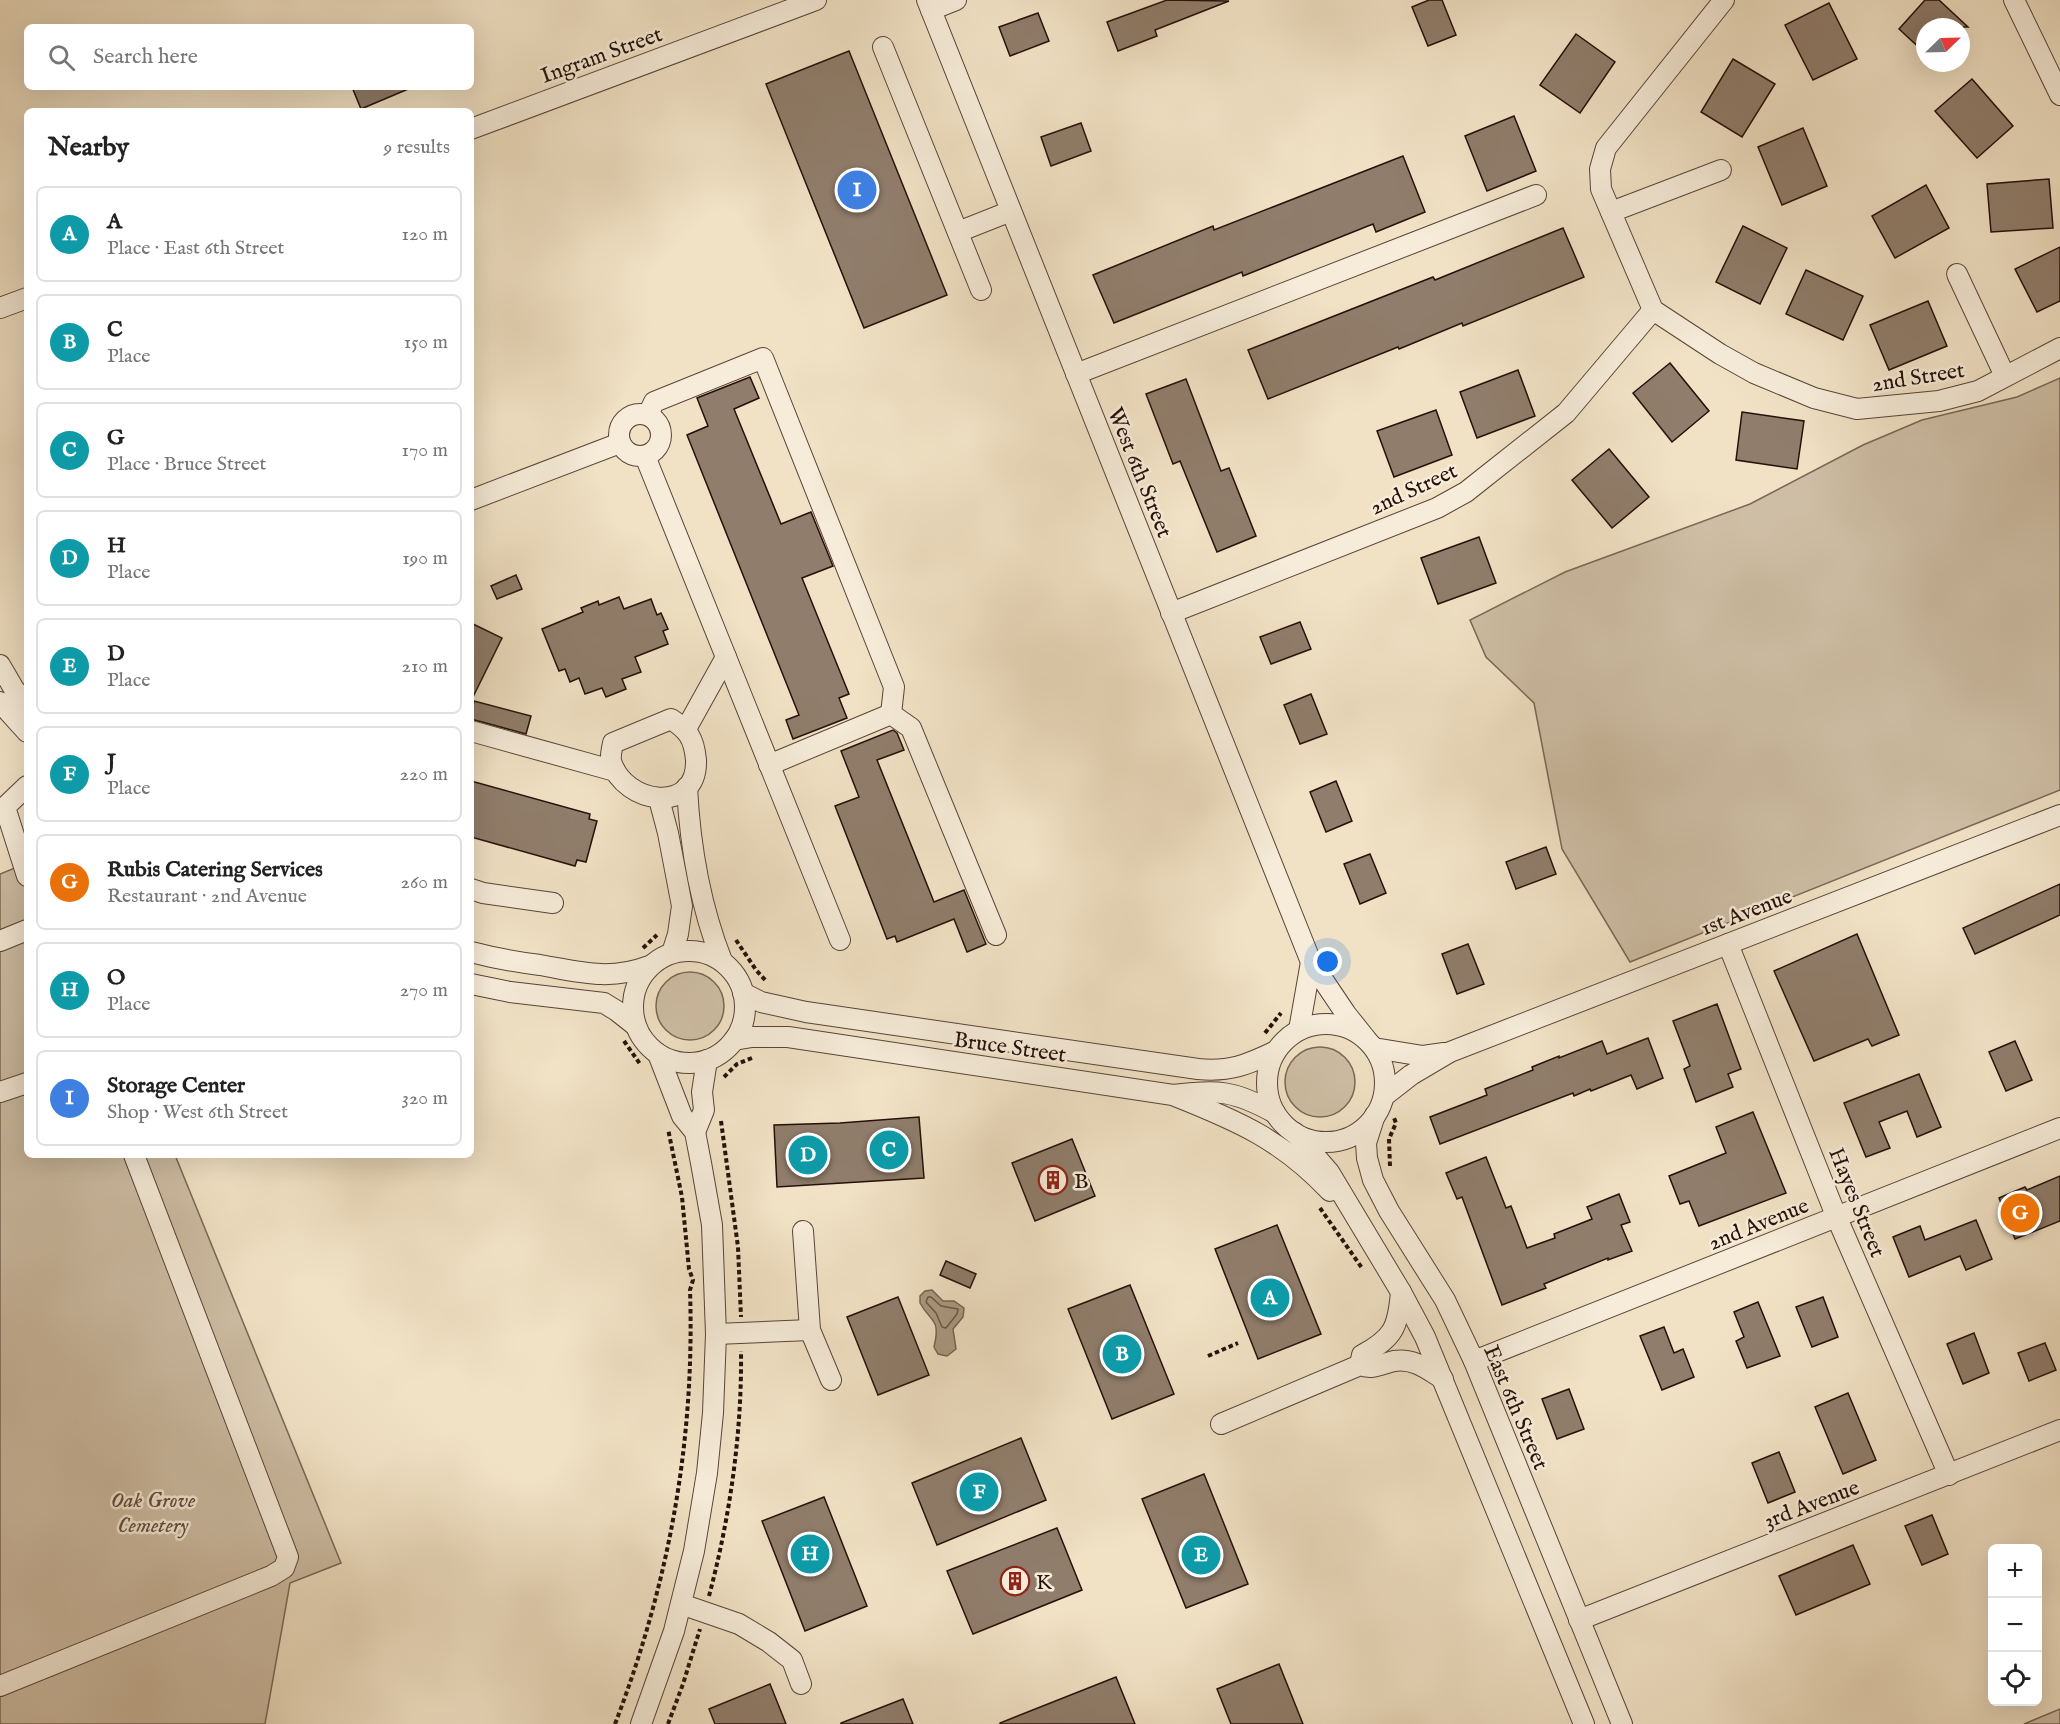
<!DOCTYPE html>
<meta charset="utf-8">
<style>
:root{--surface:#fff;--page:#f6f6f6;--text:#222;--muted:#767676;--line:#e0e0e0;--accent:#b45309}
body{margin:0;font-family:"IM FELL English",serif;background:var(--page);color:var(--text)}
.controls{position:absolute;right:18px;bottom:18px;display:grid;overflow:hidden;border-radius:9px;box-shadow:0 6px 24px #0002}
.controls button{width:54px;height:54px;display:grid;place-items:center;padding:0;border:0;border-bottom:2px solid var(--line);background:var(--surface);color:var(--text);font:30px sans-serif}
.compass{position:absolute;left:1916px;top:18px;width:54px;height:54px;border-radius:50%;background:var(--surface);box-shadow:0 6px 24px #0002;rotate:67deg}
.you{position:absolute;left:1328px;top:962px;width:21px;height:21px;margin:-15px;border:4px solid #fff;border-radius:50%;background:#1a73e8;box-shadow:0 0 0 9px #1a73e833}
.badge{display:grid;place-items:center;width:39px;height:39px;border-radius:50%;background:var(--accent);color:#fff;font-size:20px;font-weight:700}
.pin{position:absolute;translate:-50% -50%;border:3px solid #fff;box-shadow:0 2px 6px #0006}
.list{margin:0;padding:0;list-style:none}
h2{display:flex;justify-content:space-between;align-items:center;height:78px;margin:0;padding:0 24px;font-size:26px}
h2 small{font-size:20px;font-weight:400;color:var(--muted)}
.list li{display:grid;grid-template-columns:39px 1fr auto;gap:18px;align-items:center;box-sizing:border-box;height:96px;margin:0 12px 12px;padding:0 12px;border:2px solid var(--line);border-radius:9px}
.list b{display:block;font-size:22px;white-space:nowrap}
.list p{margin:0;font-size:20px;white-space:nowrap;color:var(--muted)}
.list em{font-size:20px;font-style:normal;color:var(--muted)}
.icon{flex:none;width:33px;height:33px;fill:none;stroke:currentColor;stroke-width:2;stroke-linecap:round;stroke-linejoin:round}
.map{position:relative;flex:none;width:2060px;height:1724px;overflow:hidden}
.search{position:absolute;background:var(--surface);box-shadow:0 6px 24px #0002;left:24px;top:24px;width:450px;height:66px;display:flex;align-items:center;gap:15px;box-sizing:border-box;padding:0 21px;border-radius:9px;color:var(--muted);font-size:22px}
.panel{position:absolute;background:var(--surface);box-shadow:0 6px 24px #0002;left:24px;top:108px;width:450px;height:1050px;border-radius:9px}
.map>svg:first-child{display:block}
.green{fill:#cebea5;stroke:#7a6757;stroke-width:1.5}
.water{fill:#ac9b85;stroke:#766353;stroke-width:1.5}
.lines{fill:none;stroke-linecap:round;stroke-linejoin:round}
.shore{stroke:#695647;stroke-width:1.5}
.building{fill:#907d6b;stroke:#261009;stroke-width:1.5}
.minor-casing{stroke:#594438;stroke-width:22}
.path{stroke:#261009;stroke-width:4;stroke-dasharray:4.5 3;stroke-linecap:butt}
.minor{stroke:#f6ecd9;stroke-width:20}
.labels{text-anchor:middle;stroke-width:5;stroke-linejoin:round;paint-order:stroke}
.street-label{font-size:22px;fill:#261009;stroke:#f6ecd9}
.poi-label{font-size:22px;fill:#261009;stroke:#f6ecd9;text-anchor:start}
.park-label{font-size:22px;font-style:italic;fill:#614d40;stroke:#f6ecd9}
</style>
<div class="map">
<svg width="2060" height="1724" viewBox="0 0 2060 1724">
<rect width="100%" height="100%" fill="#f1e2c5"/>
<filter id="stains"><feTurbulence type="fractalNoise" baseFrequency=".00333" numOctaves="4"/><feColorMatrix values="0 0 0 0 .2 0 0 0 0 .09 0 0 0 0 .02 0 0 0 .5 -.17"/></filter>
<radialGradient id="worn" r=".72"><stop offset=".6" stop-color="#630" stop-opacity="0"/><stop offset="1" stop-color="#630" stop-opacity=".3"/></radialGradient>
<g class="green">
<polygon points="2060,378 2060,790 1630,962 1562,849 1534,703 1486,657 1470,620 1565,572 1750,504 1863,445 1922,420 2017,397"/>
<polygon points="27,863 27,1155 175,1155 341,1563 290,1583 265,1724 0,1724 0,874"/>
<circle cx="690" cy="1006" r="34"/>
<circle cx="1320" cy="1082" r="35"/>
<polygon points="2060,1709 2060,1724 2024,1724"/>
</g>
<path class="water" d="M 932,1290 L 943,1301 L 954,1301 L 964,1308 L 963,1317 L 953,1329 L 956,1349 L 947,1356 L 938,1354 L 934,1347 C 941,1318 931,1323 920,1303 L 920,1296 L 925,1291 Z"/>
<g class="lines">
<polygon class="shore" points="928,1297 931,1297 941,1306 958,1309 957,1314 946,1328 942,1327 936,1313 926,1302"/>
</g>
<g class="building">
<polygon points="1167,0 1229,1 1155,30 1157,36 1118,51 1107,22"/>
<polygon points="1429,0 1442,0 1456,35 1428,46 1412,7"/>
<polygon points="1925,0 1939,0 1968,27 1925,27 1925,53 1899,29"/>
<polygon points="1829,3 1857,59 1813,80 1785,25"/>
<polygon points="1038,13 1049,41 1010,56 999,27"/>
<polygon points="1576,34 1615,62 1580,113 1540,85"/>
<polygon points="849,51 947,295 864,328 766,84"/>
<polygon points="1733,59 1775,84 1742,137 1701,112"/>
<polygon points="1972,79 2013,126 1977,158 1935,111"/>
<polygon points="352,87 413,87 361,109"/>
<polygon points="1514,116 1536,171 1487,191 1465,136"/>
<polygon points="1081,123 1091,151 1051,166 1041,137"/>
<polygon points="1803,128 1827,186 1782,205 1758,147"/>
<polygon points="1403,156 1425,212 1376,232 1373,224 1243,276 1242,272 1114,323 1093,275 1213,226 1214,230"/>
<polygon points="2049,179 2053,228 1991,232 1987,184"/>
<polygon points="1926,185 1949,228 1895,258 1872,216"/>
<polygon points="1743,226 1787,248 1760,304 1716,282"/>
<polygon points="1563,228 1584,277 1463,326 1462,323 1399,349 1398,347 1268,399 1248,350 1433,277 1435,280"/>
<polygon points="2060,247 2060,301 2037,312 2015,269"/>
<polygon points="1806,270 1863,296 1843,340 1786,314"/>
<polygon points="1928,301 1947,346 1889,370 1870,325"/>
<polygon points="1670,363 1709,411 1672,442 1633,393"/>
<polygon points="1518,370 1535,416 1477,438 1460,392"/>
<polygon points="750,377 759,398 734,409 781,524 811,512 833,566 802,578 849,694 839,698 847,718 793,739 786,720 799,715 687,435 708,426 697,398"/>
<polygon points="1186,379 1221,471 1229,468 1256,536 1217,552 1180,461 1173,464 1146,394"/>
<polygon points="1436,410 1452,455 1394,477 1377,431"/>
<polygon points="1742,412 1804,421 1797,469 1736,460"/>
<polygon points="1609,449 1649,497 1612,528 1572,480"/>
<polygon points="1479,537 1496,583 1438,604 1421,558"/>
<polygon points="516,575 522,589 497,599 491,586"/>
<polygon points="619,597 624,609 651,599 657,615 661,613 668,629 663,631 668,644 635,657 641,672 622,679 626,689 606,697 602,688 585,694 579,678 570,682 565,669 559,671 542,629 583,612 581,608 598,601 599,605"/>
<polygon points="1300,622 1311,649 1271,664 1260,637"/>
<polygon points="471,623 502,638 471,701"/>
<polygon points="1311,694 1327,734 1300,744 1284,705"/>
<polygon points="474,701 531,716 526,734 471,719"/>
<polygon points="893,730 897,733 904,750 877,760 934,902 964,890 986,944 967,952 954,919 897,942 895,936 887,939 835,806 859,797 841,751"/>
<polygon points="471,781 590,814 589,819 597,821 586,862 577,860 575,866 471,837"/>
<polygon points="1336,781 1352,821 1326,832 1310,792"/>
<polygon points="1546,847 1556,874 1516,889 1506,862"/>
<polygon points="1370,854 1386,893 1360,904 1344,864"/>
<polygon points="2060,884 2060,915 1975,954 1963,928"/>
<polygon points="1857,934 1899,1035 1872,1046 1868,1039 1814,1061 1774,971"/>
<polygon points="1468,944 1484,984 1457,994 1442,954"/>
<polygon points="1717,1004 1741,1069 1728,1074 1733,1087 1696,1102 1684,1069 1690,1066 1673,1021"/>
<polygon points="1648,1038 1663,1078 1637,1089 1631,1075 1591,1091 1590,1089 1574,1096 1573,1093 1440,1144 1430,1117 1487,1095 1485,1089 1533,1070 1532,1067 1559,1056 1559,1058 1602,1041 1607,1054"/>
<polygon points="2015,1041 2032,1080 2006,1091 1989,1052"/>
<polygon points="1919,1074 1941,1127 1917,1137 1907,1111 1879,1122 1890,1148 1866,1157 1844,1103"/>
<polygon points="1753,1112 1786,1193 1699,1226 1689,1201 1680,1204 1669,1176 1726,1153 1716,1127"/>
<polygon points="919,1117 924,1178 777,1187 774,1125 840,1123"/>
<polygon points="1072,1139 1095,1196 1035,1221 1012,1163"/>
<polygon points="1486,1157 1506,1208 1511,1206 1527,1248 1555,1238 1554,1234 1592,1219 1587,1207 1619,1194 1630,1222 1621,1225 1632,1251 1608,1260 1608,1258 1544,1284 1546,1288 1502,1305 1462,1197 1457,1199 1446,1173"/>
<polygon points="2060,1176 2060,1221 2015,1239 1999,1198 2025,1187 2027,1190"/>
<polygon points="1976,1220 1992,1259 1966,1270 1960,1256 1909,1277 1893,1237 1920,1226 1925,1240"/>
<polygon points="1277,1225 1321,1334 1258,1359 1215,1249"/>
<polygon points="946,1261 976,1274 970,1288 940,1275"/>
<polygon points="1130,1285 1174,1394 1112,1419 1068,1309"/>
<polygon points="898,1297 929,1375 878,1395 847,1317"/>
<polygon points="1823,1297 1838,1337 1812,1347 1796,1307"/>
<polygon points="1758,1302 1780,1356 1747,1368 1736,1341 1744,1337 1734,1312"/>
<polygon points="1664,1327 1674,1353 1683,1349 1694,1377 1662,1390 1640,1336"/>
<polygon points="1974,1333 1989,1373 1963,1384 1947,1344"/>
<polygon points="2045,1343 2056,1370 2029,1381 2018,1353"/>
<polygon points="1569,1389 1584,1429 1557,1439 1542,1399"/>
<polygon points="1848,1393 1876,1460 1843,1474 1815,1407"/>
<polygon points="1021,1438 1046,1500 937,1545 912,1483"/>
<polygon points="1779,1452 1795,1492 1768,1503 1752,1463"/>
<polygon points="1204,1474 1248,1584 1186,1608 1142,1499"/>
<polygon points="824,1497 867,1606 805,1631 762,1521"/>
<polygon points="1932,1515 1948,1554 1922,1565 1905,1526"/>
<polygon points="1057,1528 1082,1590 973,1634 947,1571"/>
<polygon points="1853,1545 1870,1584 1796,1615 1779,1576"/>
<polygon points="1279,1664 1303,1724 1231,1724 1217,1689"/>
<polygon points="1116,1677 1135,1724 1000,1724 1000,1723"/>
<polygon points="770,1684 786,1724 715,1724 709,1709"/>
<polygon points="903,1699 913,1724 841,1724 841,1723"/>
</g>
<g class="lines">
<g class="minor-casing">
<g id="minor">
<polyline points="927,0 1311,962 1346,1014 1366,1039"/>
<polyline points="1724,0 1606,148 1600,169 1601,189 1653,310 1720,354 1754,373 1814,398 1857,409 1939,401 1978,391 2060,348"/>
<polyline points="2014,0 2060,95"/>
<polyline points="931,10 956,0"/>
<polyline points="883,47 981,290"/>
<polyline points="471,129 816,0"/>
<polyline points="1611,212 1721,170"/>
<polyline points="958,232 1011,211"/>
<polyline points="1957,274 2005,376"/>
<polyline points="0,308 27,298"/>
<polyline points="1076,374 1536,195"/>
<circle cx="640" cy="435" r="21"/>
<polyline points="648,415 654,402 763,358 894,687 891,714"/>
<polyline points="645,456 840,940"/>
<polyline points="471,500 620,443"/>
<polyline points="1171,613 1437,508 1466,492 1566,413 1653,310"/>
<polyline points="0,665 14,689 27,705"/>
<polyline points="0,702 27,732"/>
<path d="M 671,719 C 688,730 694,738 696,760 C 698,815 624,805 611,761 C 610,755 612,749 613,743 Z"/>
<polyline points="686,729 726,657"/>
<polyline points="471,731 615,771"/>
<polyline points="769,765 891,714 911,728 996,935"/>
<polyline points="27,786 5,807 27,876"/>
<path d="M 687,787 C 690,847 700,905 722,961"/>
<polyline points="659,799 668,833 682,906 678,934 672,953"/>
<polyline points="471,889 483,893 553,903"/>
<polyline points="0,941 27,930"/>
<polyline points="1728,944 1837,1218 1949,1475"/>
<circle cx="689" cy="1007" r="56"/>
<path d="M 471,952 C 494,958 516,962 540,965 C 580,972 609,981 649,966"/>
<polyline points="471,984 510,992 604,1003 617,1011 636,1026"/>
<path d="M 743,993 L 761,1002 L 806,1012 L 1198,1069 C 1230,1072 1247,1065 1276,1051"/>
<circle cx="1326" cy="1083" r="59"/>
<polyline points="1299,1030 1311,962"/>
<path d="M 734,1040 L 752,1037 L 788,1037 L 1173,1095 C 1220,1090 1233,1090 1275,1113"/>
<polyline points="1374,1048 1423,1056 1444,1053"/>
<polyline points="0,1092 27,1083"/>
<path d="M 1175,1096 C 1238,1121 1282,1140 1330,1191"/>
<polyline points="1384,1096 1411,1075 1450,1052 2060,815"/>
<polyline points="1375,1115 1366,1143 1367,1158 1373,1180 1389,1211 1445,1300 1474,1361 1622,1724"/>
<polyline points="695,1132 704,1110 702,1092 707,1060"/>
<polyline points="1295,1133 1329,1172 1401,1292 1425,1337 1584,1724"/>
<polyline points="803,1231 810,1330 831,1380"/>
<polyline points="716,1334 810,1330"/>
<polyline points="1474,1361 2060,1128"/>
<path d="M 1360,1365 L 1362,1355 C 1394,1338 1398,1327 1401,1292"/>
<path d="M 1221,1424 L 1360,1365 C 1373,1370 1381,1364 1394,1361 C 1414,1358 1427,1369 1443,1379"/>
<polyline points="681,1604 739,1624 769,1642 792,1660 801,1684"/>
<polyline points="1579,1620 2060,1430"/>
<polyline points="0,1686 271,1576 284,1568 288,1557 134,1155"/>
<polyline points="641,1724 674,1631 694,1551 707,1473 713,1413 716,1334 712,1225 701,1163 695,1132 682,1116 658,1054"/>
</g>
</g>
<g class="path">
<polyline points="736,940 756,970 767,982"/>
<polyline points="643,948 657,935"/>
<polyline points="1265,1033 1281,1013"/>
<polyline points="624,1041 640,1064"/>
<polyline points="724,1077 737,1064 752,1058"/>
<polyline points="721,1121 738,1247 741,1317"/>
<polyline points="1390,1166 1389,1139 1396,1123 1394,1118"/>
<polyline points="1320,1208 1362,1268"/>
<polyline points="1208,1356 1238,1343"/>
<path d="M 709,1596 C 730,1517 742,1433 741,1351"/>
<path d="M 615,1724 C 669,1583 695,1441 690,1290 L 693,1280 L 689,1269 L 682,1197 L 668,1129"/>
<polyline points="668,1724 683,1684 700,1629"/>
</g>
<use href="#minor" class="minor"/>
</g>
<defs>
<g id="building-ring" transform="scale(1.5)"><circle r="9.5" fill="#f6ecd9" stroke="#8f2418" stroke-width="1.5"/><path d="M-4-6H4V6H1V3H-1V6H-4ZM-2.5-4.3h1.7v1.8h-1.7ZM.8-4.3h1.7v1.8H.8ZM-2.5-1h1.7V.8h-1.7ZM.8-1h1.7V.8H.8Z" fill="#8f2418"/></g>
</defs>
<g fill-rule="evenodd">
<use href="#building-ring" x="1053" y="1180"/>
<use href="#building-ring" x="1015" y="1581"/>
</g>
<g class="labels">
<g class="street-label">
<text transform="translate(601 54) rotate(-20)" y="8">Ingram Street</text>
<text transform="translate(1918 376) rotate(-9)" y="8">2nd Street</text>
<text transform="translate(1141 472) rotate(68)" y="8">West 6th Street</text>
<text transform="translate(1413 488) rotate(-25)" y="8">2nd Street</text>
<text transform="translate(1746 911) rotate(-21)" y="8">1st Avenue</text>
<text transform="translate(1010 1046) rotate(8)" y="8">Bruce Street</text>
<text transform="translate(1858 1202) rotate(68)" y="8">Hayes Street</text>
<text transform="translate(1758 1223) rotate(-22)" y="8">2nd Avenue</text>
<text transform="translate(1517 1407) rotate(67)" y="8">East 6th Street</text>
<text transform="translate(1811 1503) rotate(-21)" y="8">3rd Avenue</text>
</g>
<g class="poi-label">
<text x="1074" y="1188">B</text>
<text x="1036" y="1589">K</text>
</g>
<g class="park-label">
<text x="153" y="1507">Oak Grove<tspan x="153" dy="25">Cemetery</tspan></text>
</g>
</g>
<rect width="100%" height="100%" filter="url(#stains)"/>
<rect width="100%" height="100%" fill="url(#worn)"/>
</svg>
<div class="controls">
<button>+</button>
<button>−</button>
<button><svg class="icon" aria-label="locate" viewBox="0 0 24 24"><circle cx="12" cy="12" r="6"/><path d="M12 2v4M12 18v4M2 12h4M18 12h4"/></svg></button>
</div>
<svg class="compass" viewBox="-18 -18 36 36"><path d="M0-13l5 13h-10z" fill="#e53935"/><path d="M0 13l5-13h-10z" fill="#767676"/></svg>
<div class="you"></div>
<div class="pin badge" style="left:1270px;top:1298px;background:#0f9aa8">A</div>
<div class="pin badge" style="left:1122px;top:1354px;background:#0f9aa8">B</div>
<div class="pin badge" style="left:889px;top:1150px;background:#0f9aa8">C</div>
<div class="pin badge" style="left:808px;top:1155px;background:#0f9aa8">D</div>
<div class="pin badge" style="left:1201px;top:1555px;background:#0f9aa8">E</div>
<div class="pin badge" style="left:979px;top:1492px;background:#0f9aa8">F</div>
<div class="pin badge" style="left:2020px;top:1213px;background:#e8710a">G</div>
<div class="pin badge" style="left:810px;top:1554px;background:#0f9aa8">H</div>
<div class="pin badge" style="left:857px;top:190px;background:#3f7fe0">I</div>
<div class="search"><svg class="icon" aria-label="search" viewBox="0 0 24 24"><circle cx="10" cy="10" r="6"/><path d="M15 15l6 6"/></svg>Search here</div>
<section class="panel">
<h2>Nearby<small>9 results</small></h2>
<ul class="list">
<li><span class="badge" style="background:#0f9aa8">A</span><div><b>A</b><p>Place · East 6th Street</p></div><em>120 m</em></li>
<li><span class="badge" style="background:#0f9aa8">B</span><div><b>C</b><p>Place</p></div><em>150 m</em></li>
<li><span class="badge" style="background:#0f9aa8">C</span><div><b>G</b><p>Place · Bruce Street</p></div><em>170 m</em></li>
<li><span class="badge" style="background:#0f9aa8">D</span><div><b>H</b><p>Place</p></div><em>190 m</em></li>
<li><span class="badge" style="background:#0f9aa8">E</span><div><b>D</b><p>Place</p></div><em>210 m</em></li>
<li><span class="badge" style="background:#0f9aa8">F</span><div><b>J</b><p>Place</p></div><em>220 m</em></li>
<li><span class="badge" style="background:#e8710a">G</span><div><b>Rubis Catering Services</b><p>Restaurant · 2nd Avenue</p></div><em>260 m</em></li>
<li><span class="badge" style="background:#0f9aa8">H</span><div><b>O</b><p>Place</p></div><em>270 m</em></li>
<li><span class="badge" style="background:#3f7fe0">I</span><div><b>Storage Center</b><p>Shop · West 6th Street</p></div><em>320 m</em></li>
</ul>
</section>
</div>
